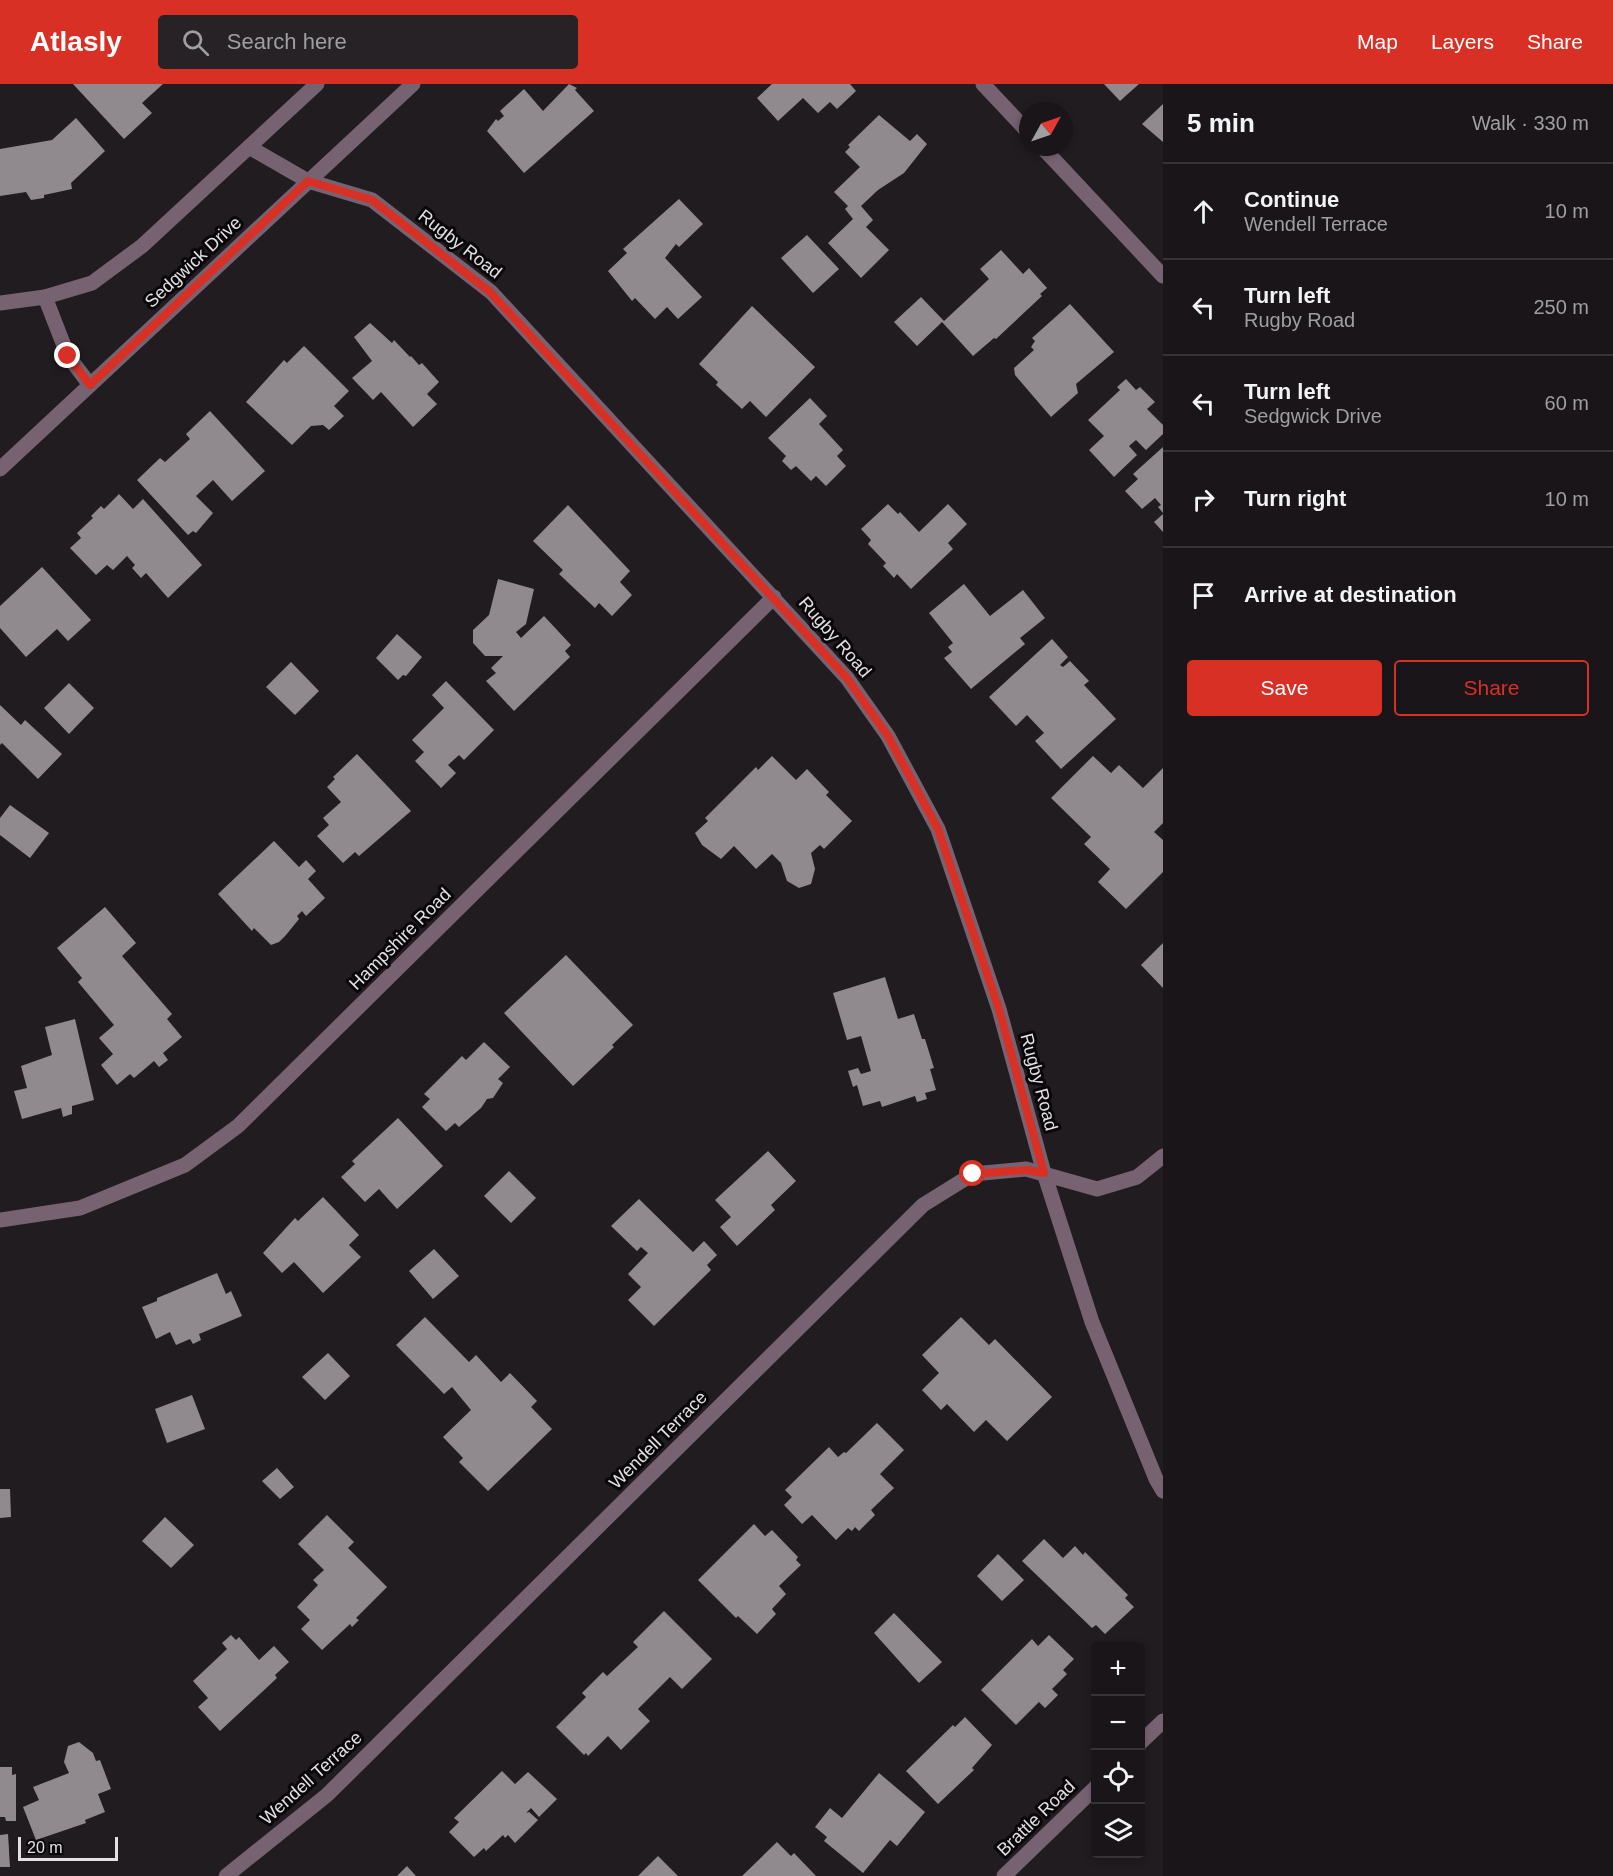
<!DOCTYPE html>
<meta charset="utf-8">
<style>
:root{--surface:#191518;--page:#262225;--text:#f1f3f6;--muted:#9f9fa2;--line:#373437;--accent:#d93025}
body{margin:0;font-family:Helvetica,sans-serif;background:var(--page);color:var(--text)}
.controls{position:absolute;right:18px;bottom:18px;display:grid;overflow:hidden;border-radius:6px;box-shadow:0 3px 9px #0003}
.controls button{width:54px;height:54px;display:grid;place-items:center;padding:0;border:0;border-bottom:2px solid var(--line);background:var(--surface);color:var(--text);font:30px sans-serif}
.compass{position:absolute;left:1019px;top:18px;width:54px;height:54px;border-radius:50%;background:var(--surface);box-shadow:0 3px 9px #0003;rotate:50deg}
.scale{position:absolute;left:18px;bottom:15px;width:100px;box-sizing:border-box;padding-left:6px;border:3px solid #e3dfe2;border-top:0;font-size:16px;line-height:21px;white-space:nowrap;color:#e3dfe2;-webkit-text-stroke:4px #090709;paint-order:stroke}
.stop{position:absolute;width:18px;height:18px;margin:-14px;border:4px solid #d93025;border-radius:50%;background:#fff}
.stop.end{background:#d93025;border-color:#fff;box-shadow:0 2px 6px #0008}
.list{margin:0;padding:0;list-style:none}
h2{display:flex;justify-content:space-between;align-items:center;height:78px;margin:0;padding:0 24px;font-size:26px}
h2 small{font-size:20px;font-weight:400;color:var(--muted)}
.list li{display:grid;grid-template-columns:39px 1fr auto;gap:18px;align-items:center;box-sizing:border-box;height:96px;padding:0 24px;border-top:2px solid var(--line)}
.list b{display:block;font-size:22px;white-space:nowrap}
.list p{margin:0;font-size:20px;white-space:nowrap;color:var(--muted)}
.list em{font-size:20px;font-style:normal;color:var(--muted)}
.actions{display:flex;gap:12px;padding:18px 24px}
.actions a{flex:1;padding:14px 0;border:2px solid var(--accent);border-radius:6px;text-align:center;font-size:21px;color:var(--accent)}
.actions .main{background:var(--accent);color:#fff}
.icon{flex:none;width:33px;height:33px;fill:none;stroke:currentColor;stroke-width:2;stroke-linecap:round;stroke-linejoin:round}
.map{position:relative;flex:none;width:1163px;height:1792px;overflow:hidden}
header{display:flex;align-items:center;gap:36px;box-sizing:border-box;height:84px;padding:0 30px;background:var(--accent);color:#fff}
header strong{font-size:28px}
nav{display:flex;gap:33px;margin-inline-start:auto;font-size:21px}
.search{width:420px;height:54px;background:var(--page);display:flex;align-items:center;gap:15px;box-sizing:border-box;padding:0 21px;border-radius:6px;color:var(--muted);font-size:22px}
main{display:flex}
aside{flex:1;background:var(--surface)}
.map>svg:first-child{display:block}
.building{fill:#90898d}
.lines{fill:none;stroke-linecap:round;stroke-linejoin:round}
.minor{stroke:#776271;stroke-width:15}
.route{stroke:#d93025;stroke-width:8}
.labels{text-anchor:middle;stroke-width:6;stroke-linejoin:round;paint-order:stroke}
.street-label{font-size:18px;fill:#e3dfe2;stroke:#090709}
</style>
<header>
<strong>Atlasly</strong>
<div class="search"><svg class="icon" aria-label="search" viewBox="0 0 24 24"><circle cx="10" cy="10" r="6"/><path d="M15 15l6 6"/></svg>Search here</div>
<nav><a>Map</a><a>Layers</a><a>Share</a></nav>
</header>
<main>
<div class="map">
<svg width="1163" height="1792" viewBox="0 0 1163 1792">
<rect width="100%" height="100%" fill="#211c20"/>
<g class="building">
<polygon points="73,0 163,0 142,19 152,29 124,55"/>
<polygon points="569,0 577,4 575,6 594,27 524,89 487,47 496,35 498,37 504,32 500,27 524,5 543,27"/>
<polygon points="772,0 850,0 856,7 837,25 830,18 818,29 803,14 778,37 757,14"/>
<polygon points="1104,0 1139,0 1120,17"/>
<polygon points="1163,20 1163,58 1142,40"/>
<polygon points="879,31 910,57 917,50 927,60 904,89 878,106 861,122 873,136 866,143 889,166 861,194 828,159 853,135 845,125 848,122 834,108 860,83 845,68 850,63 848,61"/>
<polygon points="76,34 105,67 71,99 72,105 44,111 44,114 31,116 26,108 0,112 0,65 52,56"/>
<polygon points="679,115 703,140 679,163 676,160 665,174 702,213 678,235 667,223 655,235 635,214 632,217 608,187 627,169 623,165"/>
<polygon points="807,151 839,185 813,209 781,174"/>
<polygon points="1001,166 1023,190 1029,184 1047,204 1040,210 1042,212 996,255 994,254 973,272 942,238 917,262 894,238 921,213 944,237 989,195 980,185"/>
<polygon points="1070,220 1114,268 1076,300 1078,309 1051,333 1015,291 1014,284 1034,266 1031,263 1035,257 1032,254"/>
<polygon points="752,222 815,283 766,333 750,317 742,325 716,301 718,298 699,280"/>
<polygon points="370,239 392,259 394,256 410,273 411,272 419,281 422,279 439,298 427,310 437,320 413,343 381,308 373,316 352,294 372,277 354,253"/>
<polygon points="304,262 349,307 334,322 344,332 329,346 323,341 311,342 292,361 246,318 284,276 287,279"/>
<polygon points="1126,295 1136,306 1140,303 1155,318 1147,325 1163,341 1163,350 1146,366 1136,356 1129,362 1137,371 1114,393 1089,366 1104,352 1088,336 1120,306 1117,303"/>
<polygon points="810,314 827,332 819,340 843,366 837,372 846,382 826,402 816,392 811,397 796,382 791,386 782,377 786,372 768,354"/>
<polygon points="210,327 265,387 232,417 213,396 196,412 213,429 196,449 193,447 188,451 137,396 160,374 165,378 190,355 186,350"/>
<polygon points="1163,363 1163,429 1158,423 1161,421 1155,414 1142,425 1125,407 1138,395 1133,390"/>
<polygon points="119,410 133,425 143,415 202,481 168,514 146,489 141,494 132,484 135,481 127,472 113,486 107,481 96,491 70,464 81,454 77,449 93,434 91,432 101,422 104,425"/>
<polygon points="888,420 898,430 900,428 919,448 948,420 967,440 948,459 953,465 911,505 897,490 894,494 883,482 886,479 868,460 871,456 861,445"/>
<polygon points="568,421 630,487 620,498 632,511 612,532 599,519 595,524 559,490 563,486 533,457"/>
<polygon points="1163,430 1163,448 1154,438"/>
<polygon points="42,483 91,536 68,557 57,545 26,573 0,544 0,522"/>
<polygon points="498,495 534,505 526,540 516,548 521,554 544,532 571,561 565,567 570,573 514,627 486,597 496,589 491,584 503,572 485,572 473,559 473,546 489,531"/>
<polygon points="964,500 990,532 1023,506 1045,534 1020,554 1025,560 971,605 944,574 952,568 948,563 953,559 929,529"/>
<polygon points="397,550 422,573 406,592 403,591 398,596 376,574"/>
<polygon points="1052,555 1068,573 1060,581 1063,583 1070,577 1089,597 1084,601 1116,635 1061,685 1035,657 1044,649 1027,631 1016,642 989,613"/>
<polygon points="291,578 319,607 295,631 266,603"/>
<polygon points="446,597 494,646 464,676 459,671 448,681 456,689 441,704 415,677 424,668 412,656 444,624 432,611"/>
<polygon points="69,599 94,624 69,650 44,624"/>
<polygon points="0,621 21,641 25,636 62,670 38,695 2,659 0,661"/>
<polygon points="357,670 411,727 359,772 355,768 343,779 317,752 329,741 323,734 341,718 327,703 335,695 333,693"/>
<polygon points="772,672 796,696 807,685 829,708 826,711 852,737 824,765 820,761 811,769 815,785 811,800 799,804 787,797 781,779 772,770 756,785 734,762 721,775 702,761 695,749 708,737 705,734 756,683 758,686"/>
<polygon points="1093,672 1111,689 1119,681 1143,704 1163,684 1163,739 1154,748 1163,756 1163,788 1126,825 1098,798 1110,785 1084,760 1091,753 1051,714"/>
<polygon points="10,721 49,749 30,774 0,751 0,734"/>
<polygon points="274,757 299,783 306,776 316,787 308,795 325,814 306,832 302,827 297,832 299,835 286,851 279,858 271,861 254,844 252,847 218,810"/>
<polygon points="105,823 136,859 122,872 172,930 167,935 182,953 163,969 168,976 159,983 154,977 134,994 130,990 117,1001 101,981 113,970 99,954 114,941 78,898 82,894 57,864"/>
<polygon points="1163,859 1163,904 1141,881"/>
<polygon points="566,871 633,941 612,961 614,963 573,1002 504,929"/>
<polygon points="885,893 898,935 914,930 922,955 925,955 934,984 930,985 936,1006 925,1009 927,1015 917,1018 915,1012 882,1023 880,1017 863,1022 857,1001 853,1003 848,987 858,984 861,990 871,987 861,952 847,956 833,909"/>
<polygon points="75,935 94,1016 72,1022 72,1030 63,1033 61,1024 22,1035 14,1007 27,1004 21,982 52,971 45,943"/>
<polygon points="484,958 510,983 498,995 503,999 493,1014 487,1015 481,1024 459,1043 455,1039 446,1047 422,1023 430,1015 424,1010 462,972 466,976"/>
<polygon points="398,1034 443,1082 397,1125 379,1105 365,1118 341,1093 355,1080 352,1077"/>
<polygon points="768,1067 796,1097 771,1121 775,1126 737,1162 720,1143 731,1133 715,1116"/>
<polygon points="509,1087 536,1114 511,1139 484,1112"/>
<polygon points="323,1113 359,1151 349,1161 361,1173 323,1209 294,1178 282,1189 263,1169 295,1134 298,1137"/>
<polygon points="639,1115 693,1168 704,1157 717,1171 707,1181 711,1186 654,1242 628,1216 641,1203 628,1190 648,1169 641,1163 637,1167 611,1142"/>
<polygon points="434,1165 459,1192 433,1215 409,1187"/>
<polygon points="217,1189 226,1210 231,1207 242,1232 199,1250 201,1256 193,1260 190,1255 176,1261 170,1248 156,1255 142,1223 157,1217 157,1214"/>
<polygon points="425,1233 469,1278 476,1271 501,1298 510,1289 537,1317 531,1323 552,1345 488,1407 459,1378 463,1374 443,1353 471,1326 452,1303 444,1310 396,1261"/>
<polygon points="961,1233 989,1261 995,1255 1052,1313 1007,1357 986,1336 974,1348 947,1320 941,1326 922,1306 939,1289 922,1271"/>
<polygon points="328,1269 350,1292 325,1316 302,1293"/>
<polygon points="192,1311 205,1345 167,1359 155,1325"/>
<polygon points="877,1339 904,1366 880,1390 894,1404 871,1426 875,1431 859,1447 855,1443 852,1447 848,1444 836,1456 812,1431 802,1440 784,1421 792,1413 785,1406 829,1363 838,1373 844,1368 846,1369"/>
<polygon points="277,1384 294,1403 280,1415 262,1397"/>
<polygon points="0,1405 10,1405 11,1433 0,1434"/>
<polygon points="327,1431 354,1458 348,1464 387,1503 356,1534 359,1536 352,1543 350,1540 322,1566 301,1545 310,1536 297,1523 318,1501 313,1496 324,1486 298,1460"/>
<polygon points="165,1433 194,1461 171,1484 142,1457"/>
<polygon points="754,1440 765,1452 772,1446 798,1473 796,1476 801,1481 779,1502 786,1510 772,1525 776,1530 757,1550 738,1532 736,1534 698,1496"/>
<polygon points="1044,1455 1063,1474 1075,1462 1083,1471 1085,1468 1128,1511 1125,1514 1134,1523 1105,1550 1096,1541 1092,1544 1022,1477"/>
<polygon points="998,1470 1024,1496 1002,1517 977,1492"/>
<polygon points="664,1527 712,1575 682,1605 670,1593 638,1625 650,1637 621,1666 608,1652 588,1672 586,1669 584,1671 556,1643 586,1613 582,1609 603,1588 607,1592 638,1563 633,1558"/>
<polygon points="894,1529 942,1578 919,1599 874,1549"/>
<polygon points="231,1551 236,1556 239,1553 259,1576 274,1562 289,1578 275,1591 277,1594 220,1647 198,1623 208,1614 193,1597 227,1565 222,1559"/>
<polygon points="1049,1551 1074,1575 1063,1586 1067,1590 1052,1605 1058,1611 1045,1624 1039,1618 1016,1641 981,1606 1032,1555 1038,1562"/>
<polygon points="965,1633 992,1661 972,1684 974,1686 938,1720 906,1687 953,1641 955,1643"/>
<polygon points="79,1658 93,1669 96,1677 100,1676 111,1705 98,1710 105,1728 85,1736 86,1739 36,1756 23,1723 39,1716 33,1703 69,1689 64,1678 68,1662"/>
<polygon points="0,1683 12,1683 12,1691 16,1690 16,1737 6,1737 5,1733 0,1733"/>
<polygon points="502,1687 515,1700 528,1688 557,1715 539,1733 531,1724 526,1729 529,1728 538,1736 515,1759 508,1751 505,1754 503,1751 486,1767 484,1764 474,1773 449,1748 459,1738 454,1734"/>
<polygon points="879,1689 925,1728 897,1762 890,1756 863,1789 824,1757 827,1753 815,1743 830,1724 842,1734"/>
<polygon points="8,1750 10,1783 0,1783 0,1751"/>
<polygon points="777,1758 791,1772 794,1769 816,1792 742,1792"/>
<polygon points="658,1772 678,1792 638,1792"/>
<polygon points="407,1782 416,1792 397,1792"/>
</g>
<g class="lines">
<g class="minor">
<polyline points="983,0 1028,48"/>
<polyline points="249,63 308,97 372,116 491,208 847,594 888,652 938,745 999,925 1044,1089 1092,1238 1156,1395 1163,1407"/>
<polyline points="1042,63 1163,192"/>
<polyline points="45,213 68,272 90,301"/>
<polyline points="0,219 45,213 92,199 142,162 317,0"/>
<polyline points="0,385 413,0"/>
<polyline points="0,1136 80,1124 185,1081 238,1042 774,513"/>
<polyline points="1140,1659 1163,1637"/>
<polyline points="226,1792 327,1711 923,1121 973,1090 1026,1085 1097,1105 1137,1093 1163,1072"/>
<polyline points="1004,1792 1096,1703"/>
</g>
</g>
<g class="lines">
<polyline class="route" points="68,272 90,301 308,97 372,116 490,208 847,594 888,652 938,745 999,925 1044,1089 1026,1086 973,1090"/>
</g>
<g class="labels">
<g class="street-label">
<text transform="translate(460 160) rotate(38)" y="6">Rugby Road</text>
<text transform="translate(193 178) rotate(-43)" y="6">Sedgwick Drive</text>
<text transform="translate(835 553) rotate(49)" y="6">Rugby Road</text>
<text transform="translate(400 855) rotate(-45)" y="6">Hampshire Road</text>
<text transform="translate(1039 998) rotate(75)" y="6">Rugby Road</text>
<text transform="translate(658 1356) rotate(-45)" y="6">Wendell Terrace</text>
<text transform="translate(311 1694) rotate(-42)" y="6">Wendell Terrace</text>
<text transform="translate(1036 1734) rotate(-44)" y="6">Brattle Road</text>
</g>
</g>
</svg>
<div class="controls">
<button>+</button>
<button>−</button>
<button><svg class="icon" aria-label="locate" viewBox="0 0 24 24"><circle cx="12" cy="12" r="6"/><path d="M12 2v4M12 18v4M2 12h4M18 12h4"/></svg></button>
<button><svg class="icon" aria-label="layers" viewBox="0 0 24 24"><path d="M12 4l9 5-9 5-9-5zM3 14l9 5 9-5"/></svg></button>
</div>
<svg class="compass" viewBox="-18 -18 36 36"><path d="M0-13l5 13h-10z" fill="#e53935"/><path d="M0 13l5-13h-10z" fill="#9f9fa2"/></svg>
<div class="scale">20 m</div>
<div class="stop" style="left:973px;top:1090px"></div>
<div class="stop end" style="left:68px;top:272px"></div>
</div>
<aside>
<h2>5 min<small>Walk · 330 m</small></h2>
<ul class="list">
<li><svg class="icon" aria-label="ahead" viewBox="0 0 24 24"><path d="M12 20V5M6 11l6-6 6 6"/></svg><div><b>Continue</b><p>Wendell Terrace</p></div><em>10 m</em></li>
<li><svg class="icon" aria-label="left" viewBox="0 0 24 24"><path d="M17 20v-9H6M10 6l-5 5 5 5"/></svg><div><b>Turn left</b><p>Rugby Road</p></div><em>250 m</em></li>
<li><svg class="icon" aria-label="left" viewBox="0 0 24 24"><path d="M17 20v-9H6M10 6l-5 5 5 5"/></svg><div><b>Turn left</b><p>Sedgwick Drive</p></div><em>60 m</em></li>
<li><svg class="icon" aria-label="right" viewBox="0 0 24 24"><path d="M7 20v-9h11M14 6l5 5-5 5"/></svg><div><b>Turn right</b></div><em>10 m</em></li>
<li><svg class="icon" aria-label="arrive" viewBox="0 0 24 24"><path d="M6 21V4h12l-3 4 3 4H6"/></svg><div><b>Arrive at destination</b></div></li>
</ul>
<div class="actions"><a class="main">Save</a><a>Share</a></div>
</aside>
</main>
